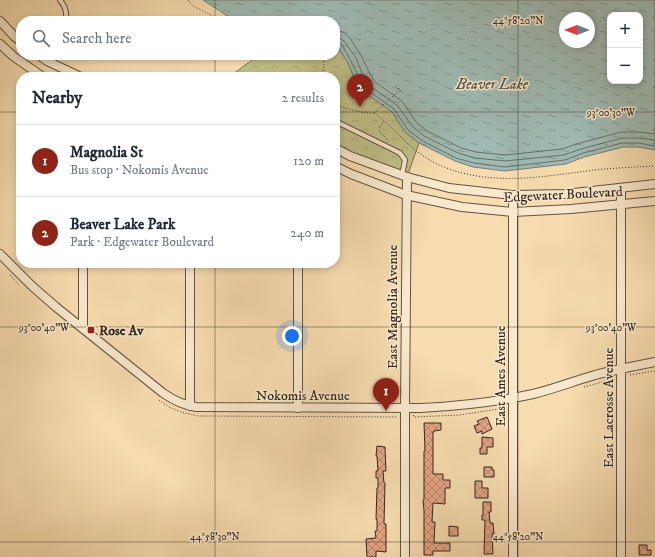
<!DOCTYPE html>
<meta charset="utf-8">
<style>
:root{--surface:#fff;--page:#f2f2f3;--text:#1f2937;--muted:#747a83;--line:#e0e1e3;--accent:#8f2418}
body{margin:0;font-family:"IM FELL DW Pica",serif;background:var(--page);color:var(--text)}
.controls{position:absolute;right:12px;top:12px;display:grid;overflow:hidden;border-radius:8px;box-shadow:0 2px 6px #0003}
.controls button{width:36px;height:36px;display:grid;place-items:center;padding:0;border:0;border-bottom:1px solid var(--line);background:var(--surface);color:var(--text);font:20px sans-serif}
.compass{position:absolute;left:559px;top:12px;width:36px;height:36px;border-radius:50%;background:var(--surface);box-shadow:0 2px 6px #0003;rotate:270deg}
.you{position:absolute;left:292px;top:336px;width:14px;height:14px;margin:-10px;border:3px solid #fff;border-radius:50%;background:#1a73e8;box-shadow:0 0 0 6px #1a73e833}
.badge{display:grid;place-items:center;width:26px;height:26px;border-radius:50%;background:var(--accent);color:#fff;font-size:13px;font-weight:700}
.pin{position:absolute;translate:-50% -33px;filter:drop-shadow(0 1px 2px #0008)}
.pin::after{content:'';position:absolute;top:21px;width:14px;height:12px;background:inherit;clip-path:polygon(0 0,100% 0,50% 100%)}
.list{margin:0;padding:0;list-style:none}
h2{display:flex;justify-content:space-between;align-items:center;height:52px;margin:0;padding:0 16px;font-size:17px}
h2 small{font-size:13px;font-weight:400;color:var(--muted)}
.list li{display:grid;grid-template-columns:26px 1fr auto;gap:12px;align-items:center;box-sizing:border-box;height:72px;padding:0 16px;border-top:1px solid var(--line)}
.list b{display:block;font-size:15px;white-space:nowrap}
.list p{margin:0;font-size:13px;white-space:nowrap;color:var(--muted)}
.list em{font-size:13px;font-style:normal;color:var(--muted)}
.icon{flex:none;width:22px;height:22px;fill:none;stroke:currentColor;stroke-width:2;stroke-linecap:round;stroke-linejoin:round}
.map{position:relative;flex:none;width:655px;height:557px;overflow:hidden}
.search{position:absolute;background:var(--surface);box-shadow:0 2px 6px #0003;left:16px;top:16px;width:324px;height:44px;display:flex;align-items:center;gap:10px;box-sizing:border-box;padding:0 14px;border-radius:16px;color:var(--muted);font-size:15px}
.panel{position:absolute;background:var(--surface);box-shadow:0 2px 6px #0003;left:16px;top:72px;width:324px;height:196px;border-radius:16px}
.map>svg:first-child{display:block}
.park{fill:url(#park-crowns);stroke:#787252}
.water{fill:url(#water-ripples);stroke:#737f77;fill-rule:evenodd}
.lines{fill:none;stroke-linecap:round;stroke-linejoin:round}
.shore{stroke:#687068;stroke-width:1}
.building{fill:url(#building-cross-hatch);stroke:#30261d}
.lane-casing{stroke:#625442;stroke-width:6}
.street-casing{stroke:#625442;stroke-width:10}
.path{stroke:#30261d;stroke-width:1;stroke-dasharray:1 2;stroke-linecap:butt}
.lane{stroke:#fae8cc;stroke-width:4}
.street{stroke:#fae8cc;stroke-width:8}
.ticks{fill:none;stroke:#30261d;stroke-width:1;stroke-opacity:0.45}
.poi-dot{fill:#8f2418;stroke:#fae8cc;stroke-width:1.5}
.labels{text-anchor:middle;stroke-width:3;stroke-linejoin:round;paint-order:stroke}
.street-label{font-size:14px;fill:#30261d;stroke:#fae8cc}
.poi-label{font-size:14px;font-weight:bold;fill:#30261d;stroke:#fae8cc;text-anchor:start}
.water-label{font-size:15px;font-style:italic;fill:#51524a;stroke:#fae8cc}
.ticks-label{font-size:10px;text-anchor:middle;fill:#30261d;stroke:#fae8cc;stroke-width:3;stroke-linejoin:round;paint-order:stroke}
</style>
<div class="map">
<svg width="655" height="557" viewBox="0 0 655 557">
<defs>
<pattern id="park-crowns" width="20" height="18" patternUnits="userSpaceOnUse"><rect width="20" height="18" fill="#c0bf88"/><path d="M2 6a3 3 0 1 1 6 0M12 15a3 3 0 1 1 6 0" fill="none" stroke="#a5a475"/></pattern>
<pattern id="water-ripples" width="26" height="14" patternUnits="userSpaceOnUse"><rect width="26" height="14" fill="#9fbab3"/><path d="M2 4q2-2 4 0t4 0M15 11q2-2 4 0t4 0" fill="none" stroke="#829791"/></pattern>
<pattern id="building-cross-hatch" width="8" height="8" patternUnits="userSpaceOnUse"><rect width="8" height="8" fill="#e6a586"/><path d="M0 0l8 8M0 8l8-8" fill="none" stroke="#bb866d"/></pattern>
</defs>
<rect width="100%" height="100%" fill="#f7dcb0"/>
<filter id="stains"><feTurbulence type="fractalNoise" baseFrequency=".005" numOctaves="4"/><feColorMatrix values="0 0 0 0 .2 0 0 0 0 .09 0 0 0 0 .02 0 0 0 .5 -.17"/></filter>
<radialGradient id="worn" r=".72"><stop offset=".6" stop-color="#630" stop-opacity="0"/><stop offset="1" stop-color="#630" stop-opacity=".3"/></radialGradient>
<polygon class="park" points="335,45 338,47 348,63 354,78 364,92 392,112 405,132 419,143 407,177 335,148 335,77 229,77 259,55 335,55"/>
<path class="water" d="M 203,0 L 655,0 L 655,150 L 638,147 L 623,147 L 584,157 L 566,164 L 505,171 L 473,167 L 455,161 L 419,143 L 405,132 L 392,112 L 364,92 L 354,77 L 348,63 L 338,47 L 335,45 L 335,21 L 238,21 L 226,15 ZM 610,15 L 640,15 L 640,81 L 610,81 ZM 565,18 L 589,18 L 589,42 L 565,42 Z"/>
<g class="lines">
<g class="shore">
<polyline points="335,31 343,32 349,37 361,55 368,70 375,82 402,101 416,122 427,131 461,148 476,152 505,155 562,149 580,143 621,132 639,132 655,134"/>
<polyline points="335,37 340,38 345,42 356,58 362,73 370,86 398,106 412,126 424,136 458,153 475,158 505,161 564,155 581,149 622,138 638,138 655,140"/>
<polyline points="335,42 338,42 342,45 351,61 358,76 367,90 394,109 408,130 421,140 456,158 474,163 505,167 565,160 583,153 622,143 638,143 655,146"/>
</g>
</g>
<g class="building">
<polygon points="487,417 492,429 482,434 482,431 477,433 474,426 479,424 477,421"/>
<polygon points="424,423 441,423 441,430 434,431 434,432 433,432 433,474 443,474 443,480 450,480 450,488 445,488 445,504 433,503 432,522 435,522 434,543 450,543 450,551 433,551 433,555 424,555 424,510 423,500 424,500 424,451 425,451"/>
<polygon points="482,437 493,438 493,447 487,447 487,454 480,454 480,448 482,448"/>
<polygon points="377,446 385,447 386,471 383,471 384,483 385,483 384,524 386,524 386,552 376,551 376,557 367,557 366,539 376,538 375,531 377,531 377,519 376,519 377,488 378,488 378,478 376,478 376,471 378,471 377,456 376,456"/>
<polygon points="484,467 492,467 492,470 494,470 494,477 484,477"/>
<polygon points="475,481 482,481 482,488 488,488 488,498 475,498"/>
<polygon points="483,502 491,502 491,512 489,512 490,523 493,523 494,534 492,534 493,554 484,554 485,520 482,520 482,515 483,515"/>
<polygon points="449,526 458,527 458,536 449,536"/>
<polygon points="639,545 647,545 647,550 651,550 651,555 639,555"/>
</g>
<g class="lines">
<g class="lane-casing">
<g id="lane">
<path d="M 60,0 C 65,6 68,13 65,21"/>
<polyline points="47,61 50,55"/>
<polyline points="335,121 400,153 405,160 402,175"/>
</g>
</g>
<g class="street-casing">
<g id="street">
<polyline points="0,21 15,37 21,41"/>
<polyline points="0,44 13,56 43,77"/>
<polyline points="39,55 47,61 81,77"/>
<polyline points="335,148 350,156 407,177 449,188 513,195 565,194 655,184"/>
<polyline points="335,166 351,174 406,195 462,207 513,212 571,209 655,201"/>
<path d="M 0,254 L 33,287 L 56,307 L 163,393 C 173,400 183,405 196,407 L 421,408 C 459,406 496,402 533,394 C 554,389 574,381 595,375 C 615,370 635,366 655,362"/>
<polyline points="298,263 298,408"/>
<polyline points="83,328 83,263"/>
<polyline points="190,406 190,263"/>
<polyline points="405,557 405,408 407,177"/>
<polyline points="513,557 513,195"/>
<polyline points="621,557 621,188"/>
</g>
</g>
<g class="path">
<polyline points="188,0 193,6 223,21"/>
<path d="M 322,77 C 324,69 325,63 322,55"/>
<polyline points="396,86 403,93"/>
<path d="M 335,105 C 346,108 363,114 374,113 C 394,127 408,148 430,160 C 437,165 447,168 455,171 C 502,185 547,176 594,170 C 614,168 635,167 655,166"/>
<polyline points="374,113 400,90"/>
<path d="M 383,122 L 380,127 L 379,131 C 382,135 387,137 388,142"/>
<polyline points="10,275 20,286"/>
<polyline points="630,375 655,371"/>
<polyline points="584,387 606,381 611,381 613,379"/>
<polyline points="159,400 169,407 181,412 198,416 397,417"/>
<polyline points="413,415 414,417 460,415 504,408 506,407"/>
</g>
<use href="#lane" class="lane"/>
<use href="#street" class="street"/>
</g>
<path class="ticks" d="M 215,0 L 215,21M 518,0 L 518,557M 215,55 L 215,77M 0,112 L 21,112M 335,112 L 655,112M 215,263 L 215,557M 0,327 L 655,327M 0,542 L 655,542"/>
<rect class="poi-dot" x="87" y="326" width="8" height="8" rx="2"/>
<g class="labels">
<g class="street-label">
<text transform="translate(563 194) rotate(-3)" y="5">Edgewater Boulevard</text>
<text transform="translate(392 307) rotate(-90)" y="5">East Magnolia Avenue</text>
<text transform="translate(500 376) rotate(-90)" y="5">East Ames Avenue</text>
<text x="303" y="400">Nokomis Avenue</text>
<text transform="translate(608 408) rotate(-90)" y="5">East Lacrosse Avenue</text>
</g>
<g class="poi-label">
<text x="99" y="335">Rose Av</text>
</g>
<g class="water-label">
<text x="492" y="89">Beaver Lake</text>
</g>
</g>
<g class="ticks-label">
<text x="518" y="24">44°58'20"N</text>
<text x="611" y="116">93°00'30"W</text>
<text x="611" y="331">93°00'40"W</text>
<text x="44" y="331">93°00'40"W</text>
<text x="215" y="540">44°58'30"N</text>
<text x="518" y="540">44°58'20"N</text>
</g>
<rect width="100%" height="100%" filter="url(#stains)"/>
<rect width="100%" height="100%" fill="url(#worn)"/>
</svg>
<div class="controls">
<button>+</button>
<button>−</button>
</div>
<svg class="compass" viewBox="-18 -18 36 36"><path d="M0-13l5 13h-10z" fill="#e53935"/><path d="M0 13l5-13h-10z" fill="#747a83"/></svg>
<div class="you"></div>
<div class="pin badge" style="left:386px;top:411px">1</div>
<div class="pin badge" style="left:360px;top:107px">2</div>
<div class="search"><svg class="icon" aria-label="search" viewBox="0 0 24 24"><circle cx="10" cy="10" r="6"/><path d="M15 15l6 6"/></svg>Search here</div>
<section class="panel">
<h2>Nearby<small>2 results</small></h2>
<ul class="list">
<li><span class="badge">1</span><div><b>Magnolia St</b><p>Bus stop · Nokomis Avenue</p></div><em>120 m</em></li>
<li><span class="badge">2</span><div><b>Beaver Lake Park</b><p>Park · Edgewater Boulevard</p></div><em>240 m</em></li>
</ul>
</section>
</div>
